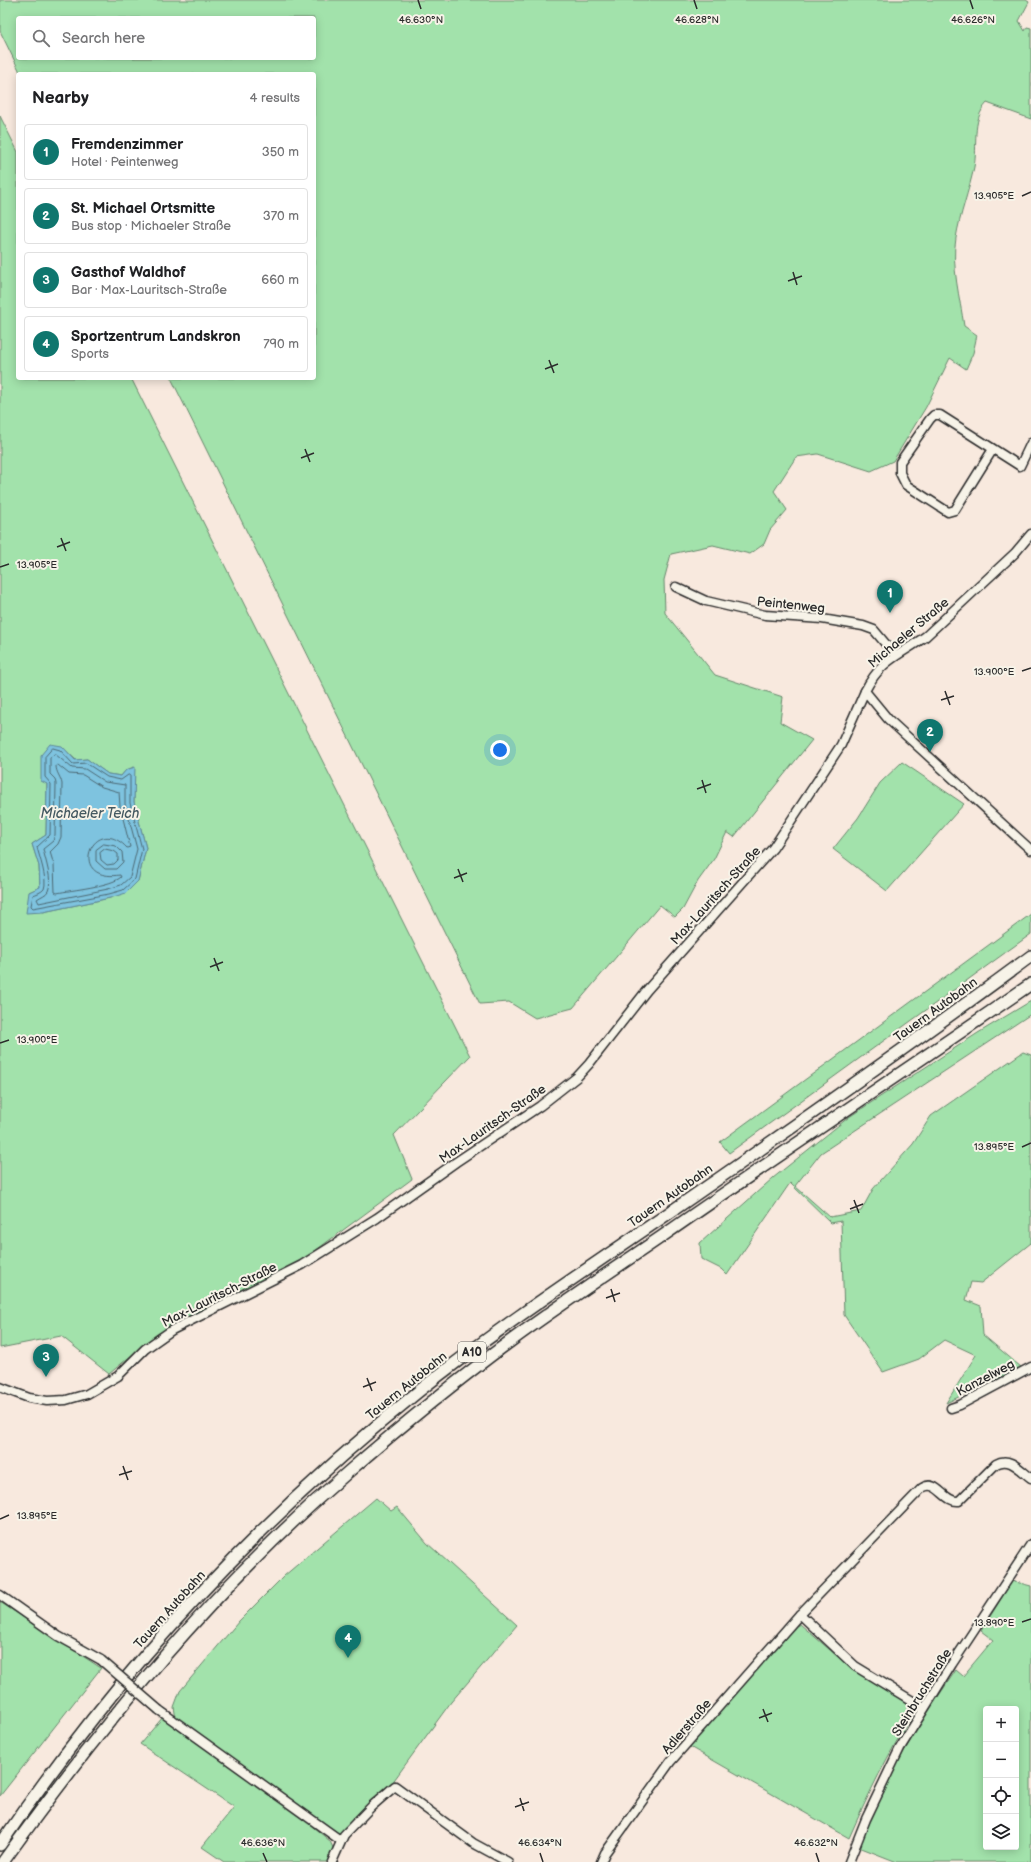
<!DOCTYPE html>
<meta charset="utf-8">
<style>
:root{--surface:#fff;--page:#f6f6f6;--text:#202124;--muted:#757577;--line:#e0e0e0;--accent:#0f766e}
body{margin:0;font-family:"Balsamiq Sans",sans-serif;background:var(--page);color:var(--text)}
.controls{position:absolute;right:12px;bottom:12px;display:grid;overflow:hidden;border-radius:4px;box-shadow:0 2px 10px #0003}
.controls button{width:36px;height:36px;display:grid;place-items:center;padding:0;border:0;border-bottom:1px solid var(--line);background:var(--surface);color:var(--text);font:20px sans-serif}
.you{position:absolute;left:500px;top:750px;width:14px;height:14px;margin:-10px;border:3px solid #fff;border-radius:50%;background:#1a73e8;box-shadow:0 0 0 6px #1a73e833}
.badge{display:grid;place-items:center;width:26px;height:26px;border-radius:50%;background:var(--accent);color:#fff;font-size:13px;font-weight:700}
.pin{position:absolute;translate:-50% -33px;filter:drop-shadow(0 1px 2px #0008)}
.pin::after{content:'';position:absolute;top:21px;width:14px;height:12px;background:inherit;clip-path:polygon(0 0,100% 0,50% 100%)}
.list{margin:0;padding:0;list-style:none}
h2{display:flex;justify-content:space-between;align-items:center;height:52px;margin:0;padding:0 16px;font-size:17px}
h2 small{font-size:13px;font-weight:400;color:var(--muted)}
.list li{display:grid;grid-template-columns:26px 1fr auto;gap:12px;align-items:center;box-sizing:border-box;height:56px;margin:0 8px 8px;padding:0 8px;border:1px solid var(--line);border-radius:4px}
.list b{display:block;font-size:15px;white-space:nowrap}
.list p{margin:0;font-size:13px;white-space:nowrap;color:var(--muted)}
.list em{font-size:13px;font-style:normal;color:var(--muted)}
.icon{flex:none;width:22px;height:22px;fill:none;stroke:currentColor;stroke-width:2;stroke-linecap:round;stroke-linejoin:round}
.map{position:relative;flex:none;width:1031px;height:1862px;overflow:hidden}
.search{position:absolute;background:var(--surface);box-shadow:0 2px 10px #0003;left:16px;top:16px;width:300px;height:44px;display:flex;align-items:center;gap:10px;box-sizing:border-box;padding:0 14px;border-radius:4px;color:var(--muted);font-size:15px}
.panel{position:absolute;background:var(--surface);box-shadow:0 2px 10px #0003;left:16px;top:72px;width:300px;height:308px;border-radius:4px}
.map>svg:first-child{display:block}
.green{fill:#a2e2ab;stroke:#66866b;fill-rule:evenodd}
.water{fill:#7ec3df;stroke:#5d8697}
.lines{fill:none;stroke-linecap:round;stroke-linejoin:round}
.shore{stroke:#4c6873;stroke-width:1}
.minor-casing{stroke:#2b2b2b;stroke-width:11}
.highway-casing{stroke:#2b2b2b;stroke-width:14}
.minor{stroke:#f7f3e8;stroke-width:8}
.highway{stroke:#f7f3e8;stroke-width:11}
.minor-bridge-casing{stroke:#2b2b2b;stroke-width:11;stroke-linecap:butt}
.minor-bridge{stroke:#f7f3e8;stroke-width:8}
.ticks{fill:none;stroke:#2b2b2b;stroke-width:1.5}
.labels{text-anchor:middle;stroke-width:4;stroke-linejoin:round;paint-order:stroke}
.shield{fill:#f7f3e8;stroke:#686764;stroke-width:1}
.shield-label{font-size:12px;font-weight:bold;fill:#2b2b2b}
.street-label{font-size:13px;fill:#2b2b2b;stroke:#f7f3e8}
.water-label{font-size:14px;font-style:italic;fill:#445961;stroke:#f7f3e8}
.ticks-label{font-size:10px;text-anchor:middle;fill:#2b2b2b;stroke:#f7f3e8;stroke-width:4;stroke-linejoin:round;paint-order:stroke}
</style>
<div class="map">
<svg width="1031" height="1862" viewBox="0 0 1031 1862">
<rect width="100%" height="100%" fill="#f8e9de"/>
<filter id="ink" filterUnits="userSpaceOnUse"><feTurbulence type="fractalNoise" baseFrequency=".025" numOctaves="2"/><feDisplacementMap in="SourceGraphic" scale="8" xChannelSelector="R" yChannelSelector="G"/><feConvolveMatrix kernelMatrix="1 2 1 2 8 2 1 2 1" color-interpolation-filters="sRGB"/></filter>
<g filter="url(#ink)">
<g class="green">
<path d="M 0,0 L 1026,0 L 1029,2 L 1019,21 L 1025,31 L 1027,27 L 1031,28 L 1031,119 L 987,103 C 971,120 978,146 974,167 C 969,191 960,214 956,238 C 951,266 960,298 964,326 L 977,335 L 973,353 L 966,369 L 950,358 L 926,407 L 893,461 L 871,471 L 818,454 L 796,457 L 774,491 L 787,510 L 770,530 L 764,544 L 750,554 L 713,545 L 671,554 L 664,580 L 665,613 L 715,675 L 783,697 L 780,722 L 812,740 L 734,837 L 727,832 L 714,859 L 698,881 L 683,909 L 675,917 L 660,905 L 573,1008 L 535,1018 L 509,1002 L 480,1004 L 171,378 L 314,378 L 314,74 L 21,74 L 0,31 ZM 18,18 L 314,18 L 314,58 L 18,58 Z"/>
<path d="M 0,116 L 18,152 L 18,378 L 131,378 L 470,1056 L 394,1135 L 412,1179 L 300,1262 L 157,1334 L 109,1374 L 61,1336 L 0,1348 ZM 62,747 L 76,760 L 87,759 L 108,774 L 121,776 L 126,770 L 134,767 L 134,802 L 146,848 L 138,881 L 110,898 L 43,912 L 29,892 L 40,887 L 39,866 L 32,844 L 46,835 L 47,784 Z"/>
<polygon points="902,762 964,804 887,891 833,849 858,818 880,783"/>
<polygon points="1031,914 1031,934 729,1153 720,1142"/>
<polygon points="1031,1001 1031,1014 821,1153 795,1186 830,1217 861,1211 873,1189 913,1144 931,1116 1023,1052 1031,1055 1031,1243 981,1283 971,1282 966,1300 981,1306 983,1335 1021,1367 946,1403 976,1355 944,1340 919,1359 883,1372 844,1315 841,1221 831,1223 790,1183 727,1275 721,1269 701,1259 700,1243 773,1178 849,1117 978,1033"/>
<polygon points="376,1498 391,1511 397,1507 427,1543 517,1625 451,1702 392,1783 337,1838 176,1719 174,1707 180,1691 239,1621 284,1576"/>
<path d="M 1012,1581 L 1031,1586 L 1031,1862 L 897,1862 L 859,1847 C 873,1815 886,1783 903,1753 C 919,1724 938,1697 956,1670 L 963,1676 L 993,1640 L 981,1631 ZM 986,1709 L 1016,1709 L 1016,1847 L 986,1847 Z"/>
<polygon points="0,1602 101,1668 0,1796"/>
<path d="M 800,1624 L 852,1669 L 911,1706 L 914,1713 C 888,1753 868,1795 849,1838 L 688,1746 L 796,1626 Z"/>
<polygon points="163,1717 267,1789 330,1841 333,1848 331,1856 327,1862 224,1862 202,1847 234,1807 140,1744"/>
</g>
<polygon class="water" points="50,744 62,746 75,760 87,759 108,774 121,776 126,770 135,767 134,802 146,848 138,881 126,893 110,898 43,912 26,913 29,892 40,887 39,866 32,844 46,835 47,784 41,781 41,755"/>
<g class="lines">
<g class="shore">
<path d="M 53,748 L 60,750 L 73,764 L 86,763 L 107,777 L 121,780 L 128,775 L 130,775 L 130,803 L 142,849 L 135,879 L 123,890 L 109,894 L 33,908 L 31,906 L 33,895 C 36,894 42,892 44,889 C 48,880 39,856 37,847 L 50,835 L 51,784 L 45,777 L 45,757 Z"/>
<path d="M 55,754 L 72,768 L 85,769 L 105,782 L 125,785 L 125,804 L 137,849 L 130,877 L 121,885 L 108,889 L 39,903 L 37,899 C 41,896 46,895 48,891 C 53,881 45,859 43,849 L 53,841 L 55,835 L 56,784 L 55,779 L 50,774 L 50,758 Z"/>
<path d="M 58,765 L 69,774 L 83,775 L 102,787 L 119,792 L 120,806 L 130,847 L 127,848 C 93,811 65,883 120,875 L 121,877 C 112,886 71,890 57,893 L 55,892 L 54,865 L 50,852 L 58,844 L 61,837 L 62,784 C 61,777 56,773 56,766 Z"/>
<polygon points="104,844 116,846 122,852 123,862 116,869 105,869 96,861 96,850"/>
<polygon points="105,849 114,851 118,854 118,860 114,864 107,865 101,860 100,853"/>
</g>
<g class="minor-casing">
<g id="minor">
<polyline points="993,449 955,510 948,512 906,485 900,473 900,462 930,419 934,415 940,415 1020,466 1031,443"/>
<path d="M 1031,534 L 1015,553 L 926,636 C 898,657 882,658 865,691 L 888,719 L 1031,850"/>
<polyline points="676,587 706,601 765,615 822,619 863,626 874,630 895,655"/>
<polyline points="0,1387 29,1398 47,1401 66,1400 87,1394 106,1383 118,1376 145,1349 172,1330 302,1265 377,1218 456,1162 540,1106 577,1077 589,1064 647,990 773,848 841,745 865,691"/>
<polyline points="951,1408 960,1405 1031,1367"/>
<polyline points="0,1595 58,1636 101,1660"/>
<polyline points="800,1614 855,1666 924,1708"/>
<polyline points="159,1710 340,1840"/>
<polyline points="332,1862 344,1835 372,1806 395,1786 473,1843 508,1862"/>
<path d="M 601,1862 L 605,1853 L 671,1761 L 800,1614 L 922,1488 C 937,1478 944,1503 959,1501 L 996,1464 C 1010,1456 1020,1470 1031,1478"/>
<polyline points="849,1862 866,1819 900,1748 952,1664 1031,1544"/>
</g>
</g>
<g class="highway-casing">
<g id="highway">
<path d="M 0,1845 C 116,1674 258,1520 419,1391 C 498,1328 583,1272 666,1215 C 789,1130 911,1045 1031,956"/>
<path d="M 3,1862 C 104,1721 216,1586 347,1473 C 400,1427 455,1382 512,1340 C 561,1304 613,1270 664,1235 C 786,1150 909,1068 1031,984"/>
</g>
</g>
<use href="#minor" class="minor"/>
<use href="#highway" class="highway"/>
<g class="minor-bridge-casing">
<polyline id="minor-bridge" points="101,1660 159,1710"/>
</g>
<use href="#minor-bridge" class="minor-bridge"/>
</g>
</g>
<path class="ticks" d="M 418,0 L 421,9M 694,0 L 697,9M 970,0 L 973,9M 1022,196 L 1031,192M 793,272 L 797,285M 788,281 L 802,276M 549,360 L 554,373M 545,369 L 558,364M 305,449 L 310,462M 301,458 L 314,453M 61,538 L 66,551M 57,547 L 70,542M 0,567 L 9,564M 1022,671 L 1031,668M 945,691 L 950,705M 941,700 L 954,696M 702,780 L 706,793M 697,789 L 711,784M 458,869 L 463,882M 454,878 L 467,873M 214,958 L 219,971M 210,967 L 223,962M 0,1043 L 9,1040M 1022,1147 L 1031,1143M 854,1200 L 859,1213M 850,1209 L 863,1204M 611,1289 L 615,1302M 606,1298 L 620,1293M 367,1378 L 372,1391M 363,1387 L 376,1382M 123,1466 L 128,1480M 119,1475 L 132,1471M 0,1519 L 9,1515M 1022,1622 L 1031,1619M 763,1709 L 768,1722M 759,1718 L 772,1713M 520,1798 L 524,1811M 515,1807 L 529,1802M 263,1853 L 267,1862M 540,1853 L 543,1862M 816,1853 L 819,1862"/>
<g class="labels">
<rect class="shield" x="458" y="1342" width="28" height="20" rx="3"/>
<g class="shield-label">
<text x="472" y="1356">A10</text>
</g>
<g class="street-label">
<text transform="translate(791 604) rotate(6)" y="5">Peintenweg</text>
<text transform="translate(908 632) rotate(-40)" y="5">Michaeler Straße</text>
<text transform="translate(715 895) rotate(-48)" y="5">Max-Lauritsch-Straße</text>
<text transform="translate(935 1009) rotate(-36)" y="5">Tauern Autobahn</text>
<text transform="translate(492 1123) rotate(-35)" y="5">Max-Lauritsch-Straße</text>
<text transform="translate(670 1195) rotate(-35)" y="5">Tauern Autobahn</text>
<text transform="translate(219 1294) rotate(-27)" y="5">Max-Lauritsch-Straße</text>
<text transform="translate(985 1377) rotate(-28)" y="5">Kanzelweg</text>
<text transform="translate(406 1385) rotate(-39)" y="5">Tauern Autobahn</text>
<text transform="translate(169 1609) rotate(-48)" y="5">Tauern Autobahn</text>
<text transform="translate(921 1692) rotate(-58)" y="5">Steinbruchstraße</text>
<text transform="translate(686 1726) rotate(-49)" y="5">Adlerstraße</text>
</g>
<g class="water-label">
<text x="90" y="818">Michaeler Teich</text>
</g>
</g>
<g class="ticks-label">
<text x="421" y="23">46.630°N</text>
<text x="697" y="23">46.628°N</text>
<text x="973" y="23">46.626°N</text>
<text x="994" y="199">13.905°E</text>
<text x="37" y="568">13.905°E</text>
<text x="994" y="675">13.900°E</text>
<text x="37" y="1043">13.900°E</text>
<text x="994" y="1150">13.895°E</text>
<text x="37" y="1519">13.895°E</text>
<text x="994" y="1626">13.890°E</text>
<text x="263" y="1846">46.636°N</text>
<text x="540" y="1846">46.634°N</text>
<text x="816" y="1846">46.632°N</text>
</g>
</svg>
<div class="controls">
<button>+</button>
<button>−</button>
<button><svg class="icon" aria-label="locate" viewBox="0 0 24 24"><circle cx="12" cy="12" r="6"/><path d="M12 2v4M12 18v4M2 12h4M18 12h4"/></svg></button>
<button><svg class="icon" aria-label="layers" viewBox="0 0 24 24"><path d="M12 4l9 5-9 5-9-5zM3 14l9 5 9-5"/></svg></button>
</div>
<div class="you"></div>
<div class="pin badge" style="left:890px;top:613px">1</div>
<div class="pin badge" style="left:930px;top:752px">2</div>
<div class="pin badge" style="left:46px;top:1377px">3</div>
<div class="pin badge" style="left:348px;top:1658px">4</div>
<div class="search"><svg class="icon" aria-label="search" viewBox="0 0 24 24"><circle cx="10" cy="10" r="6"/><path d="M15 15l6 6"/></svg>Search here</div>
<section class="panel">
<h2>Nearby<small>4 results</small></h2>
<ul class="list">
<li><span class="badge">1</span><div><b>Fremdenzimmer</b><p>Hotel · Peintenweg</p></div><em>350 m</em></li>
<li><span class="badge">2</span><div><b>St. Michael Ortsmitte</b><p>Bus stop · Michaeler Straße</p></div><em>370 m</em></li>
<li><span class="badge">3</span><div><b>Gasthof Waldhof</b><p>Bar · Max-Lauritsch-Straße</p></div><em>660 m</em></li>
<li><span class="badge">4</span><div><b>Sportzentrum Landskron</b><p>Sports</p></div><em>790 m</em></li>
</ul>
</section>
</div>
